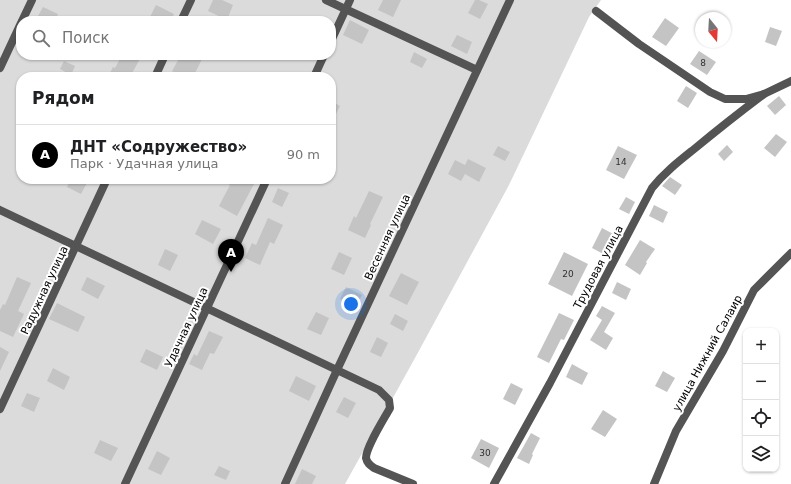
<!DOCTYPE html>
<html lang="ru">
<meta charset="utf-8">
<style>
:root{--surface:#fff;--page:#f2f2f2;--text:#202124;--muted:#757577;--line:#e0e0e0;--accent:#000}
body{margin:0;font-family:"DejaVu Sans",sans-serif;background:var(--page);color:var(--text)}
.controls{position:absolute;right:12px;bottom:12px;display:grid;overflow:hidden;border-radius:8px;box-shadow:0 1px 3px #0004}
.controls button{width:36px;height:36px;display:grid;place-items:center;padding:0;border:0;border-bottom:1px solid var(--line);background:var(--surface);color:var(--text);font:20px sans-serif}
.compass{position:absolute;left:695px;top:12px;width:36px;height:36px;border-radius:50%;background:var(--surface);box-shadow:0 1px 3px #0004;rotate:162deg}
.you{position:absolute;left:351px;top:304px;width:14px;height:14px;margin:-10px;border:3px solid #fff;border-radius:50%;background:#1a73e8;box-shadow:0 0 0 6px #1a73e833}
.badge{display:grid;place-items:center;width:26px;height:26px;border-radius:50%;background:var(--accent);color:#fff;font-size:13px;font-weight:700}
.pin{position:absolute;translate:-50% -33px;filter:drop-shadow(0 1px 2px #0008)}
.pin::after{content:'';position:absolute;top:21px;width:14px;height:12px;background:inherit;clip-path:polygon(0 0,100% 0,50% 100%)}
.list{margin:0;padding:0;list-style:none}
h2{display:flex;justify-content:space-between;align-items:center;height:52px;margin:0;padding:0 16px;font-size:17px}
h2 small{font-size:13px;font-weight:400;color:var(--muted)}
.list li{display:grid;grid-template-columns:26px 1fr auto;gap:12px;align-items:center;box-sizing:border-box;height:60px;padding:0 16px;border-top:1px solid var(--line)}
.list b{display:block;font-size:15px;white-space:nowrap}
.list p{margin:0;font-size:13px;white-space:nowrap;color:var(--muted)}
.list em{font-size:13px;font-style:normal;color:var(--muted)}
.icon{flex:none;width:22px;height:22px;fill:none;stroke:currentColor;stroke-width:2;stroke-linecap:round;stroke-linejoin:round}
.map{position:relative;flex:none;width:791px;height:484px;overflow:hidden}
.search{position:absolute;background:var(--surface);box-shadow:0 1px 3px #0004;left:16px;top:16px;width:320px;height:44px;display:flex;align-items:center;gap:10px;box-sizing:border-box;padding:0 14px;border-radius:16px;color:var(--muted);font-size:15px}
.panel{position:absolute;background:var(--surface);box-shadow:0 1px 3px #0004;left:16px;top:72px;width:320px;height:112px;border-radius:16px}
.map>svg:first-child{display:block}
.green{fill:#dbdbdb;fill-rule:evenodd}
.building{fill:#c4c4c4}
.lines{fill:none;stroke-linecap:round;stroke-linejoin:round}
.street{stroke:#545454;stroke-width:8}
.labels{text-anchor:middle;stroke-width:4;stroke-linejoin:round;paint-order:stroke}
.number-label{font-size:9px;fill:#313131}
.street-label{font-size:11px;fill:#000;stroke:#fff}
</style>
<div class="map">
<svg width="791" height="484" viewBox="0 0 791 484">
<rect width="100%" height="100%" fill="#fff"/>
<path class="green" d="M 0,0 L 601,0 L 589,17 L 509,185 L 415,358 L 345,484 L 0,484 ZM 21,21 L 331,21 L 331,55 L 21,55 ZM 21,77 L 331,77 L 331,179 L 21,179 Z"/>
<g class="building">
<polygon points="213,0 222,0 233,5 227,20 208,11"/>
<polygon points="383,0 401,0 393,17 378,10"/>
<polygon points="475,0 479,0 488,4 480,19 468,13"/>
<polygon points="156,5 174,14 170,21 148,21"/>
<polygon points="43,7 58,14 55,21 43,21 37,18"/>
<polygon points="665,18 679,28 666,46 652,37"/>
<polygon points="350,20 369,30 362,44 343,35"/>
<polygon points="770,27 782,31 776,46 765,42"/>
<polygon points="457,35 472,42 467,54 451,46"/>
<polygon points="699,51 716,62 707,75 690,64"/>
<polygon points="414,52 427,59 422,68 410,62"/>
<polygon points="122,55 142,55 130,77 108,77 113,67 115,68"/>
<polygon points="181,55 204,55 193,77 183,77 172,71"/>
<polygon points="64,61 75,66 71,75 60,69"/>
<polygon points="686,86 697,93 688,108 677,101"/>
<polygon points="779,96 786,105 775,115 767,106"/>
<polygon points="331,101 340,106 331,124"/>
<polygon points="776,134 787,142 775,157 764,148"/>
<polygon points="727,145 733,152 724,161 718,154"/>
<polygon points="498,146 510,152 505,161 493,155"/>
<polygon points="618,146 637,155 624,179 606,170"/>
<polygon points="468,159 486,168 479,182 465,174 461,181 448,174 455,160 465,165"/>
<polygon points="670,177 682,185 675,195 662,186"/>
<polygon points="71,179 89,179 81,194 67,187"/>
<polygon points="219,179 249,179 255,182 237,216 219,206 230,185"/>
<polygon points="278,188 289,193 282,207 272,202"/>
<polygon points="369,191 383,197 370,224 371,225 365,238 348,230 354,216 356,218"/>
<polygon points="626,197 635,202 629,214 619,209"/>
<polygon points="654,205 668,212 663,223 649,216"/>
<polygon points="268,218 283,225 274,244 270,242 260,265 245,258 252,243 256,245"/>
<polygon points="202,220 221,229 213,244 195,234"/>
<polygon points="602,228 617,236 607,256 592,248"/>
<polygon points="640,240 655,249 646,262 647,263 640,275 625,265"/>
<polygon points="165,249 178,255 170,271 158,265"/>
<polygon points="339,252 352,258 344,275 331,269"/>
<polygon points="564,252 588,264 572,296 548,284"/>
<polygon points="401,273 419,282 407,305 389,296"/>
<polygon points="17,277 31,283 18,311 24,314 13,337 0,331 0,310 3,304 5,305"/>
<polygon points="87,277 105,286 98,299 81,290"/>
<polygon points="617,282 631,289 626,300 612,293"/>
<polygon points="346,287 362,295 356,307 340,299"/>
<polygon points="57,303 85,317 78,332 49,319"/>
<polygon points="602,306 615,313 604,332 613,338 606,350 590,340 602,320 596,316"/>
<polygon points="316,312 329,318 321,335 307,329"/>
<polygon points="559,313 574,320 564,340 561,339 549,363 537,357"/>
<polygon points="395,314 408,321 403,331 390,324"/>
<polygon points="209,331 223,337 214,354 210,353 202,370 189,364 194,354 197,356"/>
<polygon points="377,337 388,343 381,357 370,352"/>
<polygon points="0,347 9,352 0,371"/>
<polygon points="146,349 163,357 157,370 140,362"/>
<polygon points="572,364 588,373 582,385 566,377"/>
<polygon points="53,368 70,377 64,390 47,381"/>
<polygon points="663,371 675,378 667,392 655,386"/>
<polygon points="296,376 316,386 309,401 289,391"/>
<polygon points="511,383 523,389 515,405 503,399"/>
<polygon points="27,393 40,398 34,412 21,406"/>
<polygon points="344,397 356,403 348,418 336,412"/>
<polygon points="603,410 617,419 605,437 591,429"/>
<polygon points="531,433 540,438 532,454 533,455 529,464 517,458"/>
<polygon points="481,439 499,448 489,468 471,458"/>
<polygon points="100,440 118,448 111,461 94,453"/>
<polygon points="157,451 170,458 161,475 148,469"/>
<polygon points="219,466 230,471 226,480 214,475"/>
<polygon points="302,469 316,476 312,484 295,484"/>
</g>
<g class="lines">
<g class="street">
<polyline points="326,0 477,70"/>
<polyline points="596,11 639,44 710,92 725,99 746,99 764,94 791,81"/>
<polyline points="22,21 32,0"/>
<polyline points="181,21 191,0"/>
<polyline points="331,41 350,0"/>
<polyline points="0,68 21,23"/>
<polyline points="155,77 165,55"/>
<polyline points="314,77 324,55"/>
<path d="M 0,210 L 379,390 L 389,400 L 390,408 C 384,419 366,447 366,458 C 367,463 370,465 374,468 L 413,484"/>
<polyline points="0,409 107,179"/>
<polyline points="125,484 267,179"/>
<polyline points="285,484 337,370 510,0"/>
<path d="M 494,484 L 550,383 L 652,188 C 664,173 678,162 693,150 C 716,131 740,112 764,94"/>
<polyline points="654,484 676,431 723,351 754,290 791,253"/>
</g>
</g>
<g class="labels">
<g class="number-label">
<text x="703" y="66">8</text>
<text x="621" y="165">14</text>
<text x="568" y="277">20</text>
<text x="485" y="456">30</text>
</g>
<g class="street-label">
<text transform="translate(387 237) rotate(-65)" y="4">Весенняя улица</text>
<text transform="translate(598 267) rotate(-62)" y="4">Трудовая улица</text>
<text transform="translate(44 290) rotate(-65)" y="4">Радужная улица</text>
<text transform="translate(186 327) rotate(-65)" y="4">Удачная улица</text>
<text transform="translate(707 353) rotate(-61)" y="4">улица Нижний Салаир</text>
</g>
</g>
</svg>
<div class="controls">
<button>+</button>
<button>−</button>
<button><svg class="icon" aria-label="locate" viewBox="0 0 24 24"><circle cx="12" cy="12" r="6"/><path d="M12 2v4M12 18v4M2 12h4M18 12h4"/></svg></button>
<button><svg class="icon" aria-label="layers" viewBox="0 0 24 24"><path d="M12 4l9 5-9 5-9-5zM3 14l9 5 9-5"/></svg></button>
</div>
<svg class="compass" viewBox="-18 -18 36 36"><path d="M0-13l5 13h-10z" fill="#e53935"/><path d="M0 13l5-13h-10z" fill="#757577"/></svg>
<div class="you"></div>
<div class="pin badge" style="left:231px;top:272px">A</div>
<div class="search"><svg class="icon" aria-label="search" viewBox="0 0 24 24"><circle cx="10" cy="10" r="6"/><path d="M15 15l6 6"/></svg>Поиск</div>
<section class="panel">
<h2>Рядом<small></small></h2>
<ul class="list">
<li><span class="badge">A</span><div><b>ДНТ «Содружество»</b><p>Парк · Удачная улица</p></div><em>90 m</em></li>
</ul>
</section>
</div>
